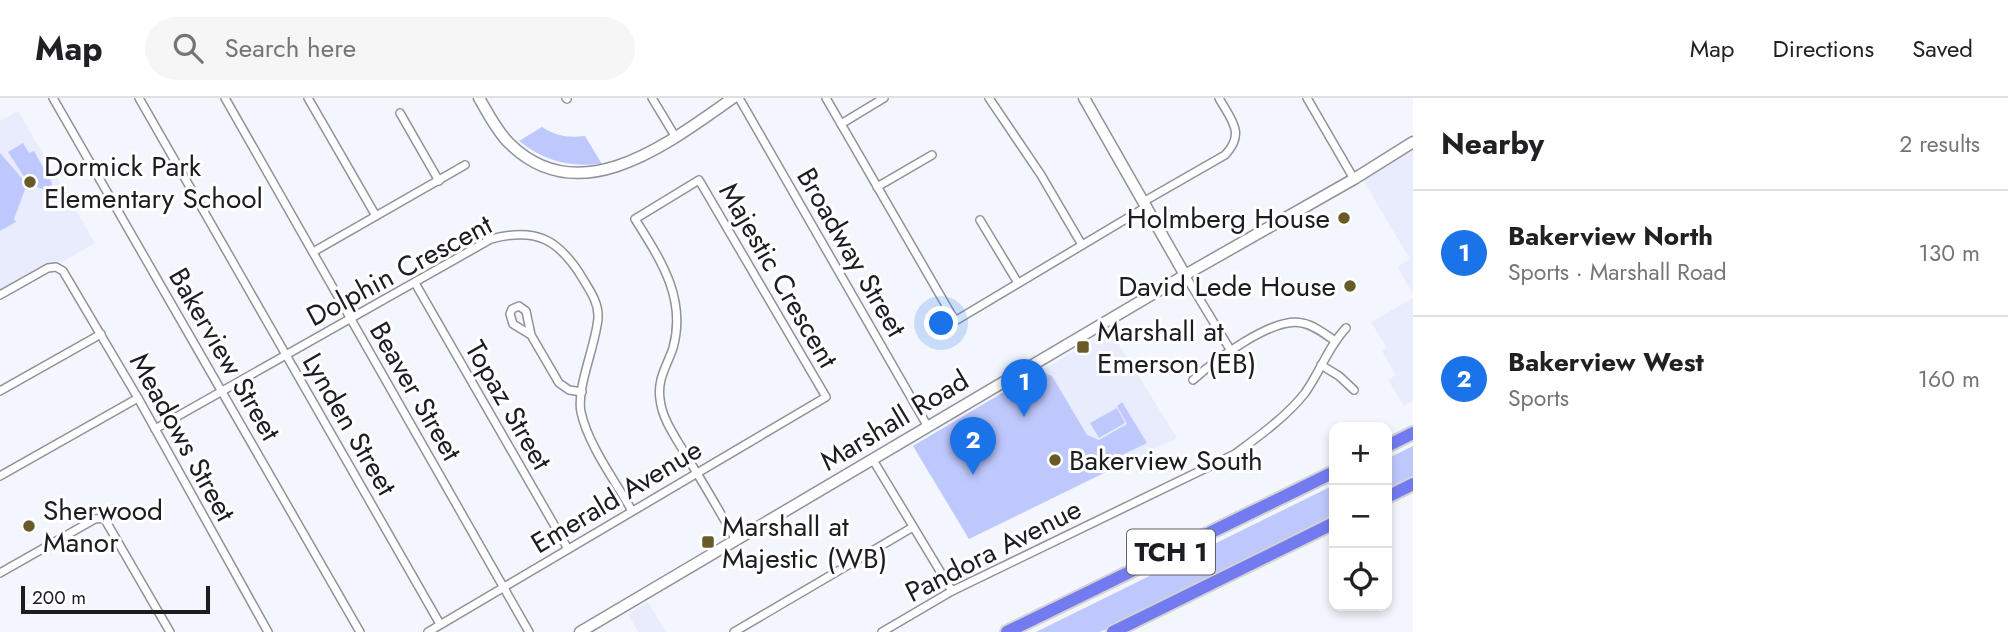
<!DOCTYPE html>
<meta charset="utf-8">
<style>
:root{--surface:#fff;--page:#f6f6f6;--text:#202124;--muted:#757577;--line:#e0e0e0;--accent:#1a73e8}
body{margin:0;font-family:Jost,sans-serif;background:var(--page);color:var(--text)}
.controls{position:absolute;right:21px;bottom:21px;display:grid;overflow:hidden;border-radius:14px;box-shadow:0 4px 10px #0003}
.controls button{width:63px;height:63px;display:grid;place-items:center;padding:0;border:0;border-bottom:2px solid var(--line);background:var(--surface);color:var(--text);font:35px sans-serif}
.scale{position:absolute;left:21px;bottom:18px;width:189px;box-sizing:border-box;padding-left:7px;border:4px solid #1c1d20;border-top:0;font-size:19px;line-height:24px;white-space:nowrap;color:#1c1d20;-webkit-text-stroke:5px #fff;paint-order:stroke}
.you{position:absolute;left:942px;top:226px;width:24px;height:24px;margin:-18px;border:5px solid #fff;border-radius:50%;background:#1a73e8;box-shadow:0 0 0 10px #1a73e833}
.badge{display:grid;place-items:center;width:46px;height:46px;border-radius:50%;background:var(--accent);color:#fff;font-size:23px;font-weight:700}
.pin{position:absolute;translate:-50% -58px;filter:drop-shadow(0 2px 4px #0008)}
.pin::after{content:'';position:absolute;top:37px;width:24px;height:21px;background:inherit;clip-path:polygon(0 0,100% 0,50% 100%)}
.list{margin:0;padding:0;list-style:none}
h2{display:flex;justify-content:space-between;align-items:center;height:91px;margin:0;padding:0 28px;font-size:30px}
h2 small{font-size:23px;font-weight:400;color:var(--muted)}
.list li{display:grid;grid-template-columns:46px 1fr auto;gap:21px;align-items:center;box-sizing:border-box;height:126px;padding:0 28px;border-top:2px solid var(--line)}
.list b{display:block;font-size:26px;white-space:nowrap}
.list p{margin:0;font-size:23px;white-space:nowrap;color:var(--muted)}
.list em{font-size:23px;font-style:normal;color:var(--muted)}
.icon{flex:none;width:38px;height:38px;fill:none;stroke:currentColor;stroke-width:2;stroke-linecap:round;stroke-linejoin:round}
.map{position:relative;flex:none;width:1413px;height:534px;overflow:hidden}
header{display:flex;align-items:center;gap:42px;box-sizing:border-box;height:98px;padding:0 35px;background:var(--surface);border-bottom:2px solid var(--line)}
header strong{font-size:33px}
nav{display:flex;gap:38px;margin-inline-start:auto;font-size:24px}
.search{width:490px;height:63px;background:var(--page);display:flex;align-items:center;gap:18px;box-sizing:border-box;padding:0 24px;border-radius:38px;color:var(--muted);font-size:26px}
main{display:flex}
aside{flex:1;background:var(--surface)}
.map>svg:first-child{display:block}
.built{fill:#e8ecfd}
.green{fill:#bfc8fd}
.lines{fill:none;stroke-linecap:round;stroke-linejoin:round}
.street-casing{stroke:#90919a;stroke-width:10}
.secondary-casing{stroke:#90919a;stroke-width:13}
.highway-casing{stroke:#d2d2d2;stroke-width:16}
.street{stroke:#fff;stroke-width:7}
.secondary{stroke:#fff;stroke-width:10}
.highway{stroke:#737bf1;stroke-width:12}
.poi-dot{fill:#675c28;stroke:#fff;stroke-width:2.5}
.labels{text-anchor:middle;stroke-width:6;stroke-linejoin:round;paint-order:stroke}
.shield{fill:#fff;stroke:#606163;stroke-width:2}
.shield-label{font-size:26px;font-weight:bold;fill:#1c1d20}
.poi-label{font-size:28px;fill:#1c1d20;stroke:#fff;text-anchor:start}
.street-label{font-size:28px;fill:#1c1d20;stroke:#fff}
</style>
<header>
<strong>Map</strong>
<div class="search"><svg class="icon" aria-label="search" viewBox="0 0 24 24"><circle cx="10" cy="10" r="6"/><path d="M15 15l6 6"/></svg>Search here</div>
<nav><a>Map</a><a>Directions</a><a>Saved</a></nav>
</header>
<main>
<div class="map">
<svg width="1413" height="534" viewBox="0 0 1413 534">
<rect width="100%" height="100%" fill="#f4f6fe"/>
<g class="built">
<polygon points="18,13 95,145 64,163 51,164 0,192 0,23"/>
<polygon points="1413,51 1413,195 1397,169 1410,161 1363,82"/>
<polygon points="1413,200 1413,303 1404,308 1388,282 1396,277 1382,253 1387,250 1371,224"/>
<polygon points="1110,232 1177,340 969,441 913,348"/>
<polygon points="648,504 666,534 638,534 628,516"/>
</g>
<g class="green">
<path d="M 542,29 C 556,38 568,40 585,38 L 602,66 C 569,69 544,63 519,43 Z"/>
<polygon points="23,45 29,55 34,53 52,85 49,94 28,85 8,54"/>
<polygon points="0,55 27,86 14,121 16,124 0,133"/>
<polygon points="1039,273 1052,278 1087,337 1099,342 1127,326 1117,308 1122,304 1147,345 1120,358 1114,355 1120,367 969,441 913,348"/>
<polygon points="1117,310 1125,325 1099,340 1090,325"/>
<polygon points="1413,348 1413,378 1387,391 1387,361"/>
<polygon points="1334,387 1334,417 1100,534 1036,534"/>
</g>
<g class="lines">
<g class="street-casing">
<g id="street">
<polyline points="53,0 360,534"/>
<polyline points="139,0 440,526"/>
<polyline points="225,0 529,534"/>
<polyline points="308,0 376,118"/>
<polyline points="566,0 567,1"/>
<polyline points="652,0 675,38"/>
<polyline points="739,0 928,329"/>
<polyline points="826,0 955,223 1146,109"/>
<polyline points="989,0 1041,77 1082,147"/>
<polyline points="1307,0 1354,81"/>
<polyline points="400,15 439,83"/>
<polyline points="841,26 884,0"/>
<polyline points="877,89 932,57"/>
<path d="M 1143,104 L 1225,57 C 1246,35 1231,22 1219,0"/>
<polyline points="980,122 1018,185"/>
<polyline points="313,154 465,67"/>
<polyline points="1185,177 1231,253"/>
<polyline points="415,185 568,451"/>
<polyline points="0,197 48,170 56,169 63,173 138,300 268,534"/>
<polyline points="531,237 513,226 510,216 512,211 519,208 526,213 531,237 559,285 569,292 582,294"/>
<polyline points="1321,267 1339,278 1354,292"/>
<path d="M 1193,282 C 1214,263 1273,218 1302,225 C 1314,227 1325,236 1335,243"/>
<polyline points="0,293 101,236"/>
<path d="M 155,331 L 491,141 C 536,129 559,141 583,181 C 590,193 599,205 598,220 C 596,247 576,290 581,314 C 588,347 616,384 632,413"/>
<polyline points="873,362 952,493"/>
<polyline points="0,378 138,300"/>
<polyline points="0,475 95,421 104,420 170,534"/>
<path d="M 428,534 L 826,299 L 699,82 L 635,121 C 660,161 687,200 673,250 C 667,268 657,281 660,301 C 662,322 677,341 687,359 C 704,386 720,414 736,442"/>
<polyline points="734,534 913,429"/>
<path d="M 882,534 L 952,493 L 1235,356 C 1259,338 1286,319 1305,295 C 1320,274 1328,249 1346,230"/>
</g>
</g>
<g class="secondary-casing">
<g id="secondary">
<path d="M 479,0 C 488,15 496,32 509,45 C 580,116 670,44 733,0"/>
<polyline points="1084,0 1185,177"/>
<polyline points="580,534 1185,177 1354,81 1413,44"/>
</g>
</g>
<g class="highway-casing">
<g id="highway">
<polyline points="1387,348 1413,335"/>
<polyline points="1387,399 1413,386"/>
<polyline points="1007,534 1334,374"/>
<polyline points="1113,534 1334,425"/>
</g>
</g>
<use href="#street" class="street"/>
<use href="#secondary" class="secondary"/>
<use href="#highway" class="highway"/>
</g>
<g class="poi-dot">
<circle cx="30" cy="84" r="7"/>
<circle cx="1344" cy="120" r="7"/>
<circle cx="1350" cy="188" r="7"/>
<rect x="1076" y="242" width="14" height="14" rx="3.5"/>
<circle cx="1055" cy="362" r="7"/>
<circle cx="29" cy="428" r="7"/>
<rect x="701" y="437" width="14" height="14" rx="3.5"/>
</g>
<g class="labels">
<rect class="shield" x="1127" y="431.5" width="88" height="45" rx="5"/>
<g class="shield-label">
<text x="1171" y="463">TCH 1</text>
</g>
<g class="poi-label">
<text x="44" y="78">Dormick Park<tspan x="44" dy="32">Elementary School</tspan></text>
<text x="1330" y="130" text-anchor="end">Holmberg House</text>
<text x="1336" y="198" text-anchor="end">David Lede House</text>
<text x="1097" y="243">Marshall at<tspan x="1097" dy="32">Emerson (EB)</tspan></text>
<text x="1069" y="372">Bakerview South</text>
<text x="43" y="422">Sherwood<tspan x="43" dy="32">Manor</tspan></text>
<text x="722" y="438">Marshall at<tspan x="722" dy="32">Majestic (WB)</tspan></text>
</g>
<g class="street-label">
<text transform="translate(852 154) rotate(60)" y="10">Broadway Street</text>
<text transform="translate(399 172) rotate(-28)" y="10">Dolphin Crescent</text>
<text transform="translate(779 177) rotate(60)" y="10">Majestic Crescent</text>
<text transform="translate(225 256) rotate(60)" y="10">Bakerview Street</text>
<text transform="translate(416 293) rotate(60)" y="10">Beaver Street</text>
<text transform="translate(509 307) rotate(60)" y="10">Topaz Street</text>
<text transform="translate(894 322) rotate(-31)" y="10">Marshall Road</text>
<text transform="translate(350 326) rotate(60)" y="10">Lynden Street</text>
<text transform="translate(183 339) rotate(61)" y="10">Meadows Street</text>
<text transform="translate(616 398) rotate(-31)" y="10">Emerald Avenue</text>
<text transform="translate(993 452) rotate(-27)" y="10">Pandora Avenue</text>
</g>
</g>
</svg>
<div class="controls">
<button>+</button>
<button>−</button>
<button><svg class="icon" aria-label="locate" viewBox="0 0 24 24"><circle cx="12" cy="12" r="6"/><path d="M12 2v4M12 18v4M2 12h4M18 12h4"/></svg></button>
</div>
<div class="scale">200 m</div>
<div class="you"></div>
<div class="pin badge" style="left:1024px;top:319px">1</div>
<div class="pin badge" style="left:973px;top:377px">2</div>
</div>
<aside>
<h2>Nearby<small>2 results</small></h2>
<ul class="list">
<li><span class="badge">1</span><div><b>Bakerview North</b><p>Sports · Marshall Road</p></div><em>130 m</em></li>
<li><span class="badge">2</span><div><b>Bakerview West</b><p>Sports</p></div><em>160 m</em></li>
</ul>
</aside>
</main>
